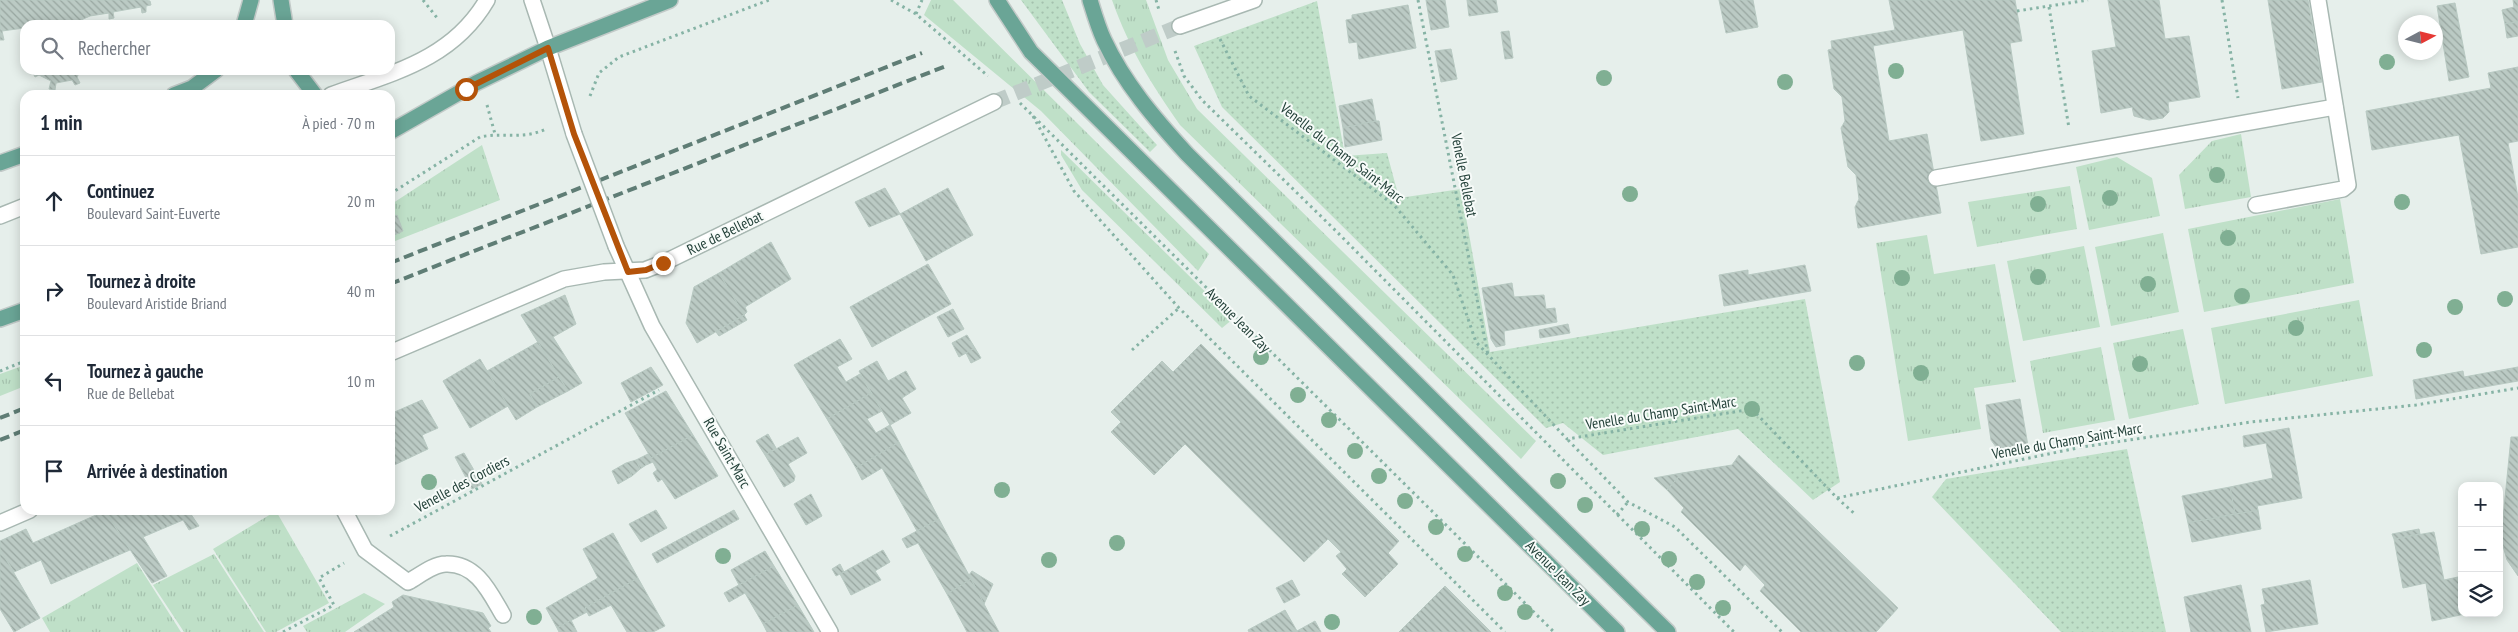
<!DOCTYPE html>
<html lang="fr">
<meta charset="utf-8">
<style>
:root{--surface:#fff;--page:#f2f2f3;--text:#1f2937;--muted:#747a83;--line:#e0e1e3}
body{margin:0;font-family:"PT Sans Narrow",sans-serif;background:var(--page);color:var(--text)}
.controls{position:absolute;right:15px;bottom:15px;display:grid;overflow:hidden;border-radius:10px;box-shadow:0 2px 12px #0003}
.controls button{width:45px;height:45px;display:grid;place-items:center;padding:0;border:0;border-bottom:1px solid var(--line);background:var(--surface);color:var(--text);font:25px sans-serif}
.compass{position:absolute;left:2398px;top:15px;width:45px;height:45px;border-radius:50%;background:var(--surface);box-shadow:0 2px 12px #0003;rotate:83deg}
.stop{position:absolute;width:15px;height:15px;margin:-11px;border:4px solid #b45309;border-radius:50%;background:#fff}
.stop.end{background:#b45309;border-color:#fff;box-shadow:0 1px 5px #0008}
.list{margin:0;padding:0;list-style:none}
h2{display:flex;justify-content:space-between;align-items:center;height:65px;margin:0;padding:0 20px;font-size:21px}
h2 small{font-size:16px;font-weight:400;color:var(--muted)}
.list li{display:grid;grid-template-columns:32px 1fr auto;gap:15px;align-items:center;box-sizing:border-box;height:90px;padding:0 20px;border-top:1px solid var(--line)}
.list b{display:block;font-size:19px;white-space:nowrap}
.list p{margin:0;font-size:16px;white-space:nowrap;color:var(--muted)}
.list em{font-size:16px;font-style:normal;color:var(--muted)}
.icon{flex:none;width:28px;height:28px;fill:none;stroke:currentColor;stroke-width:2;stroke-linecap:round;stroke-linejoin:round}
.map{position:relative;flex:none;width:2518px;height:632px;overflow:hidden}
.search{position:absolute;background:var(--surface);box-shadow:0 2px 12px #0003;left:20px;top:20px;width:375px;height:55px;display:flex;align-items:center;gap:12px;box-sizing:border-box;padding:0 18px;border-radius:15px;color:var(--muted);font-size:19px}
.panel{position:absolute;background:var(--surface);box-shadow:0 2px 12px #0003;left:20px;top:90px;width:375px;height:425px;border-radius:15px}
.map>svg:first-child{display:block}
.grass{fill:url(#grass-tufts)}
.park{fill:url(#park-dots)}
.building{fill:url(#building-back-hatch);stroke:#b8c9c2}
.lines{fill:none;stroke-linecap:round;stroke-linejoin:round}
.minor-tunnel{stroke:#bfccc8;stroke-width:15;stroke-dasharray:15 8;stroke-linecap:butt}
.service-casing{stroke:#a8b8b2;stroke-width:18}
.minor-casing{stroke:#a8b8b2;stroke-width:18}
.tertiary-casing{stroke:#a8b8b2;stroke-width:18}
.primary-casing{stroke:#c2cac8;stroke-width:18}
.path{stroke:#86b3a5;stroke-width:3;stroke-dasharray:2.5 4;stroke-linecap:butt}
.service{stroke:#fff;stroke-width:15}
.minor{stroke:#fff;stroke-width:15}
.tertiary{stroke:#fff;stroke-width:15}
.primary{stroke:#6aa596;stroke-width:15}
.rail{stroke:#5f7d75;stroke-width:4;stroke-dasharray:10 5;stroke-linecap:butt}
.tertiary-bridge-casing{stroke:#a8b8b2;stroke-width:18;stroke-linecap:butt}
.tertiary-bridge{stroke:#fff;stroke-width:15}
.tree{fill:#80af93}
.route{stroke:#b45309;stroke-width:6}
.labels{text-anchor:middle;stroke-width:4;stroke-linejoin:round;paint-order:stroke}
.street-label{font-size:15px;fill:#24423a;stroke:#f7fbf9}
</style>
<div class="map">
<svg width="2518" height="632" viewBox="0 0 2518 632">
<defs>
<pattern id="grass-tufts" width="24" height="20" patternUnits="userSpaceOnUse" patternTransform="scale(1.25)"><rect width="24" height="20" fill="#bfe0c8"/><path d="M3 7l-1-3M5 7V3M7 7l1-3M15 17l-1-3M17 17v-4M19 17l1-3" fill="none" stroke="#a4c1ad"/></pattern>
<pattern id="park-dots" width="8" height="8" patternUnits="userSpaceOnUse" patternTransform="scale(1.25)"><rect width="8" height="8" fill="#bfe0c8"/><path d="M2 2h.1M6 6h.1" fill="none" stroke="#a4c1ad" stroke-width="1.8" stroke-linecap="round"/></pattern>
<pattern id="building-back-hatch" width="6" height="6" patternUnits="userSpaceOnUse" patternTransform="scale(1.25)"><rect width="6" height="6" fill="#bbcac4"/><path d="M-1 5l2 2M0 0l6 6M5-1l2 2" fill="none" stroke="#98a6a0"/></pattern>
</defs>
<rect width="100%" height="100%" fill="#e6efeb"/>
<g class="grass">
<polygon points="931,0 953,0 1209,254 1198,271 1041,111 924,15"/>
<path d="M 1112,0 L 1146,0 L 1168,60 L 1197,109 L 1536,441 L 1521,459 L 1180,125 C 1150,82 1130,50 1112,0 Z"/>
<polygon points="2241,134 2251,197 2185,209 2179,175 2212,141"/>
<polygon points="482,145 500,200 390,243 390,205"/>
<polygon points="1061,150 1233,319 1222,328 1082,190 1061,155"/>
<polygon points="2117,157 2152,178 2160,216 2089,230 2076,167"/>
<polygon points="2070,186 2077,229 1977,247 1968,202"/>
<polygon points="2340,199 2354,283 2204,312 2188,229"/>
<polygon points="2163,233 2179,312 2111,326 2095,247"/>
<polygon points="1927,235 1934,274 1995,264 2016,382 1974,388 1981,429 1908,441 1876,243"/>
<polygon points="2084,246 2100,327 2023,341 2007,261"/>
<polygon points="2359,300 2373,376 2225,404 2211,328"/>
<polygon points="2183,329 2199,404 2129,419 2113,343"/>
<polygon points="2101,347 2115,420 2043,433 2030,361"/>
<polygon points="25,365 25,386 0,396 0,374"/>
<polygon points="276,511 329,603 276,632 266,632 213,549"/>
<polygon points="214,554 264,632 184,632 153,585"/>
<polygon points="137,563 181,632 50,632 42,618"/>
<polygon points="364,593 385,604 345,632 307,632 303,626"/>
</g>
<g class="park">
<polygon points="1021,0 1062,0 1080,44 1103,85 1157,145 1150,152 1089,92"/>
<polygon points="1317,1 1345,156 1387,153 1399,198 1461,189 1490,352 1805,299 1840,482 1813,500 1738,429 1603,455 1563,423 1546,428 1222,107 1194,46"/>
<polygon points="2127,449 2166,632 2061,632 1932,497 1946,479"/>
</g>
<g class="building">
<polygon points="0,0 144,0 150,1 151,5 146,6 146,12 142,13 141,7 113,12 114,18 109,19 109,13 90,16 81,20 82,25 25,25 24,28 2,31 4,40 0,40"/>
<polygon points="1426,0 1445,0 1449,27 1431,30"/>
<polygon points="1467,0 1496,0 1498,12 1469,16"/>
<polygon points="1719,0 1753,0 1758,27 1726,33"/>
<polygon points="1889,0 2015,0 2022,41 2010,43 2024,134 1981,141 1963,30 1873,46 1889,141 1927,134 1941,213 1858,228 1855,207 1859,199 1856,175 1848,167 1841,128 1845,121 1842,97 1834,89 1828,50 1832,49 1831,41 1895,30"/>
<polygon points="2108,0 2159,0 2165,39 2189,36 2200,97 2168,102 2169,112 2163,118 2149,120 2134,116 2132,107 2101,113 2092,51 2116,47"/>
<polygon points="2268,0 2308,0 2322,82 2282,89"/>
<polygon points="2513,0 2518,0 2518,22 2505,24 2502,10 2514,7"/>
<polygon points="2455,3 2469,77 2449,81 2437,6"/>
<polygon points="1408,5 1416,48 1359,59 1357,42 1349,43 1346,20 1352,19 1352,15"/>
<polygon points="2518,22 2518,36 2507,38 2505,24"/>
<polygon points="1509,31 1513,58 1505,59 1501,32"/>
<polygon points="1451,49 1457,79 1441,82 1435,51"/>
<polygon points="2518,67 2518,141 2508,143 2518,197 2518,247 2481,254 2459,135 2372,150 2366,111 2491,88 2488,73"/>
<polygon points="81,70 77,77 80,83 75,85 72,80 56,83 55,90 49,89 51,81 39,75 35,77 32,71"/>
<polygon points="1372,99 1376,121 1343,128 1339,106"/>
<polygon points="1376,121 1379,121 1382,140 1345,147 1343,128"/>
<polygon points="885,188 900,214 869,227 855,202"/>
<polygon points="948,188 973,235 926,261 900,214"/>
<polygon points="397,215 403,231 390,237 390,218"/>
<polygon points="771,242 791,279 745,307 747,312 744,315 719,273"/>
<polygon points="928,264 951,304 872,347 850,307"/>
<polygon points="1805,265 1811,291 1724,306 1719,275 1748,270 1748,275"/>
<polygon points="719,273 744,315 697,343 686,323 694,287"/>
<polygon points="1512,283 1514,297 1544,295 1546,309 1555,308 1557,322 1504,331 1505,345 1496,347 1491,339 1482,288"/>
<polygon points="565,295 576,324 553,337 582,383 568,391 521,315"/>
<polygon points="953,309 964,329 948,337 937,317"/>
<polygon points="744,315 747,320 719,336 716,332"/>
<polygon points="1568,324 1570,333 1540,338 1539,330"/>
<polygon points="967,335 975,348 959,357 952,343"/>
<polygon points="840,339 852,359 837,367 846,382 860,374 871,393 827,419 794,365"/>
<polygon points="538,342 559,377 530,394 537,407 516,420 487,371"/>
<polygon points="1201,344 1399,541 1388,553 1398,564 1365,597 1342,574 1347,569 1336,556 1341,552 1328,539 1304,562 1185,444 1154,475 1111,432 1121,422 1111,412 1162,361 1173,372"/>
<polygon points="975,348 981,358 971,363 966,353"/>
<polygon points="480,359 508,406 470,428 443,381"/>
<polygon points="877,361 888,381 906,371 916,389 902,398 911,413 890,425 859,371"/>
<polygon points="651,367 663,385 631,402 621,383"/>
<polygon points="2518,367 2518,381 2416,399 2413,380 2463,371 2464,377"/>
<polygon points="559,377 568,391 537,407 530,394"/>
<polygon points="666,391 693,435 651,458 625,413"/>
<polygon points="871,393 882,411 867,419 876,433 890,425 899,442 856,468 827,419"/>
<polygon points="2020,399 2028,446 1999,451 1991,440 1986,405"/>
<polygon points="422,400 438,428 422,435 428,449 390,467 390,414"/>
<polygon points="2289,428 2302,498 2257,506 2258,510 2235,514 2230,487 2273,478 2266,443 2244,447 2243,436"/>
<polygon points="768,434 776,448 765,455 756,441"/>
<polygon points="693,435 718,476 675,499 662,479 658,482 653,473 657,470 653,462 646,465 642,457 648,454 651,458"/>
<polygon points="798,437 807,453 788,464 795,476 794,481 784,487 765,455"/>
<polygon points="2511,437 2518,437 2518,576 2507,560 2501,539"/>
<polygon points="899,442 939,519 917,531 882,468 862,480 856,468"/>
<polygon points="464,453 482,484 472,489 455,457"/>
<polygon points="1739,455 1898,608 1876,632 1801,632 1760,591 1765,585 1745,564 1740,571 1681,512 1684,508 1667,490 1682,473 1732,465"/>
<polygon points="642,457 646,465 640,469 636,460"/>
<polygon points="636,460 640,469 632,476 626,463"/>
<polygon points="626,463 632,476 618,484 612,471"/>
<polygon points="1682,473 1667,490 1654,478"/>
<polygon points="2230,487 2235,514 2188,523 2182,496"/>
<polygon points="811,494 822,516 806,525 794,504"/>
<polygon points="104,510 188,510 199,526 189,530 183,520 143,537 167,576 152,583"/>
<polygon points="656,510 667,528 641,542 629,524"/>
<polygon points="734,510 739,519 657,563 652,554"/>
<polygon points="2258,510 2261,529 2192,542 2188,523"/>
<polygon points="105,511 130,550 51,584 41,560 14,572 0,549 0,541 26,529 33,543"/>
<polygon points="939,519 971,579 947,594 918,543 907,548 902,539"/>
<polygon points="2419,529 2420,534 2394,539 2392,534"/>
<polygon points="2434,532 2444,580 2458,577 2462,613 2465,614 2432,621 2426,583 2403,588 2394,539"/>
<polygon points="613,533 638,578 585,608 587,612 557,628 546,608 598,578 583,549"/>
<polygon points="0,549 40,618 14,632 0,609"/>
<polygon points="883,550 890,562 875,571 881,580 851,595 840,574"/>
<polygon points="765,551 774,566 739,585 731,570"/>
<polygon points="840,564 844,572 836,576 832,569"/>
<polygon points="774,566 798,605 763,624 745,593 729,602 724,593"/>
<polygon points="972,571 993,584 984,604 969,575"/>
<polygon points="638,578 665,626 653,632 627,632 611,605 589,616 585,608"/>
<polygon points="971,579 984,604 999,632 967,632 947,594"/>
<polygon points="1292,580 1300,595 1284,603 1276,588"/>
<polygon points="2310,580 2318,624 2266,632 2261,605 2265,604 2262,589"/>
<polygon points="2241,585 2251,632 2191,632 2184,597"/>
<polygon points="1445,586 1491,632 1399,632"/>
<polygon points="403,595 483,613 491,626 488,628 491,632 354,632 394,607 392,602"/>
<polygon points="798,605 814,632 767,632 763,624"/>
<polygon points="1285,610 1297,631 1315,621 1321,632 1249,632 1248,630"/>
<polygon points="571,620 577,632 559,632 557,628"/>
</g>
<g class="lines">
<polyline class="minor-tunnel" points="994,102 1180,26"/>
<g class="service-casing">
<g id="service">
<path d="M 331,95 C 392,73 452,60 487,0"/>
<polyline points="1936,178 2335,107"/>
<polyline points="2256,205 2343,189 2348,185 2318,0"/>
<polyline points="0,216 25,206"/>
<path d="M 344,510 L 365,550 L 408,582 C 419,576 433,564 446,564 C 477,563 490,593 503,615"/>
</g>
</g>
<g class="minor-casing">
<g id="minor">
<polyline points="532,0 548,48"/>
<polyline points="1180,26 1254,0"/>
<polyline points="390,353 564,279 604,272 645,270 663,263 994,102"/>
<polyline points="0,523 30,510"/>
</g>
</g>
<g class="tertiary-casing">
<g id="tertiary">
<polyline points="548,48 574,134"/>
<polyline points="616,246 652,326 830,632"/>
</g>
</g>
<g class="primary-casing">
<g id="primary">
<polyline points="281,0 285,25"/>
<polyline points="997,0 1031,52 1617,632"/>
<path d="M 1090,0 C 1094,13 1098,27 1104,40 C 1124,83 1155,119 1187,154 L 1515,482 L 1668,632"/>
<polyline points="244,25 251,0"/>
<polyline points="296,70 315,95"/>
<polyline points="174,95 192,88 216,70"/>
<polyline points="390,132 476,83 548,48 670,0"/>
<polyline points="0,163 25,154"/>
<polyline points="0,319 25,310"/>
</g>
</g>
<g class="path">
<polyline points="423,0 438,19"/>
<polyline points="891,0 916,14 988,76"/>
<polyline points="1156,0 1159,10"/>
<polyline points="1418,0 1488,355"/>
<polyline points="2222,0 2238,98"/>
<polyline points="2049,7 2069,128"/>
<polyline points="2017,11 2088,0"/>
<polyline points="916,14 922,0"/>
<polyline points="1220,39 1249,96 1394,205 1453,275 1476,342 1567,439 1752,409 1837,498 2082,447 2251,422 2416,405 2518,388"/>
<polyline points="1175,51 1184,76 1202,100 1336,231 1734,632"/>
<polyline points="590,96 599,73 619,57 769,0"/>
<polyline points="1020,103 1554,632"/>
<polyline points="487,105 495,134"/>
<polyline points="1033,116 1074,191 1179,308 1505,632"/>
<path d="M 390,194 L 480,137 C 502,132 523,140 546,129"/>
<polyline points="1132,350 1179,308"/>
<polyline points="0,371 25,361"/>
<polyline points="1568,440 1628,502 1675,527 1782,632"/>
<polyline points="1837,498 1856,515"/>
<polyline points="1617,515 1628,502"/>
<polyline points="390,536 659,390"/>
<polyline points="283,632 334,605 319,578 344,563"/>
</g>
<use href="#service" class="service"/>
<use href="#minor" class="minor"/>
<use href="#tertiary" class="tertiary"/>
<use href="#primary" class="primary"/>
<g class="rail">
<polyline points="390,263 922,53"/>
<polyline points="390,284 946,66"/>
<polyline points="0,418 25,408"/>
<polyline points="0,440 25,430"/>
</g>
<g class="tertiary-bridge-casing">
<polyline id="tertiary-bridge" points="574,134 616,246"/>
</g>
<use href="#tertiary-bridge" class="tertiary-bridge"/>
</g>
<g class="tree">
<circle cx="2387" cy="62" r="8"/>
<circle cx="1896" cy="71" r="8"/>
<circle cx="1604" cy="78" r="8"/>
<circle cx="1785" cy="82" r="8"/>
<circle cx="2217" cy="175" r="8"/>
<circle cx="1630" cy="194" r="8"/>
<circle cx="2110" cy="198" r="8"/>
<circle cx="2402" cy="202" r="8"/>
<circle cx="2038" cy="204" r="8"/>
<circle cx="2228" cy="238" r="8"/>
<circle cx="2038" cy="277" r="8"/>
<circle cx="1902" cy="278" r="8"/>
<circle cx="2148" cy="284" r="8"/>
<circle cx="2242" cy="296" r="8"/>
<circle cx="2505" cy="299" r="8"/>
<circle cx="2455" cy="307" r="8"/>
<circle cx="2296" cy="328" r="8"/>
<circle cx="2424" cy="350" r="8"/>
<circle cx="1261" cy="357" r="8"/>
<circle cx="1857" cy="363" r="8"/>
<circle cx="2140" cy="364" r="8"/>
<circle cx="1921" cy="373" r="8"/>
<circle cx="1298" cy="395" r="8"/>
<circle cx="1752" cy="409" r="8"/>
<circle cx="1329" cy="420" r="8"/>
<circle cx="1355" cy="451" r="8"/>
<circle cx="1379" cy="476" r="8"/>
<circle cx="1558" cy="481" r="8"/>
<circle cx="429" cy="482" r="8"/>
<circle cx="1002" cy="490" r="8"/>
<circle cx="1405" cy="501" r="8"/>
<circle cx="1585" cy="505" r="8"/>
<circle cx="1436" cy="527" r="8"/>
<circle cx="1642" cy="529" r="8"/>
<circle cx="1117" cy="543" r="8"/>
<circle cx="1465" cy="554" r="8"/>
<circle cx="723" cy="556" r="8"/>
<circle cx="1669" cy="559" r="8"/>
<circle cx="1049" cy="560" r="8"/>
<circle cx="1697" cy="582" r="8"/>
<circle cx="1505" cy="593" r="8"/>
<circle cx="1723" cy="608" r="8"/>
<circle cx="1525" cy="612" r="8"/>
<circle cx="534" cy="617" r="8"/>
<circle cx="1332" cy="622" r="8"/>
</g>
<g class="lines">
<polyline class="route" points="466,89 548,48 574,134 628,272 646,270 663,263"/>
</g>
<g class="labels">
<g class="street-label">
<text transform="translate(1342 153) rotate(38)" y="5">Venelle du Champ Saint-Marc</text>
<text transform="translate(1464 175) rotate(79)" y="5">Venelle Bellebat</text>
<text transform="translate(725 233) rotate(-26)" y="5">Rue de Bellebat</text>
<text transform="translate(1238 320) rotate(45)" y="5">Avenue Jean Zay</text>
<text transform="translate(1661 413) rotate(-9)" y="5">Venelle du Champ Saint-Marc</text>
<text transform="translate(2067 441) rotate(-10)" y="5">Venelle du Champ Saint-Marc</text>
<text transform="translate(727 453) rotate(60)" y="5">Rue Saint-Marc</text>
<text transform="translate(462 484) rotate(-28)" y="5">Venelle des Cordiers</text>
<text transform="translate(1558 573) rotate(45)" y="5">Avenue Jean Zay</text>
</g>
</g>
</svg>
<div class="controls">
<button>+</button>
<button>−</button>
<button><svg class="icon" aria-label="layers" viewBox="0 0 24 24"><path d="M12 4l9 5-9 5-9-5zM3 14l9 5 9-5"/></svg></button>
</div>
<svg class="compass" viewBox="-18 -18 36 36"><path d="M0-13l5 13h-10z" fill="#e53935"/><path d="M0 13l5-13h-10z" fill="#747a83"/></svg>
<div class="stop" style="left:466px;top:89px"></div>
<div class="stop end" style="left:663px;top:263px"></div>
<div class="search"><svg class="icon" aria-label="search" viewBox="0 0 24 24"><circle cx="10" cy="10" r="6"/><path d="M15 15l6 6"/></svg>Rechercher</div>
<section class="panel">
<h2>1 min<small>À pied · 70 m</small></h2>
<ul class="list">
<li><svg class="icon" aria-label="ahead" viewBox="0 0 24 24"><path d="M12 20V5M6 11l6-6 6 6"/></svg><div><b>Continuez</b><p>Boulevard Saint-Euverte</p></div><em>20 m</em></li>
<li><svg class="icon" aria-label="right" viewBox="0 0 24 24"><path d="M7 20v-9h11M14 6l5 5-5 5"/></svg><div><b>Tournez à droite</b><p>Boulevard Aristide Briand</p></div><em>40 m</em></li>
<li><svg class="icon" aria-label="left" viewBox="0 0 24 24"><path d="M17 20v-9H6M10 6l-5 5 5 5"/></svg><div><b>Tournez à gauche</b><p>Rue de Bellebat</p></div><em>10 m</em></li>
<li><svg class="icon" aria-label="arrive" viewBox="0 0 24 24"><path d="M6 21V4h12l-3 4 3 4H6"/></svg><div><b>Arrivée à destination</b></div></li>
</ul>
</section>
</div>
